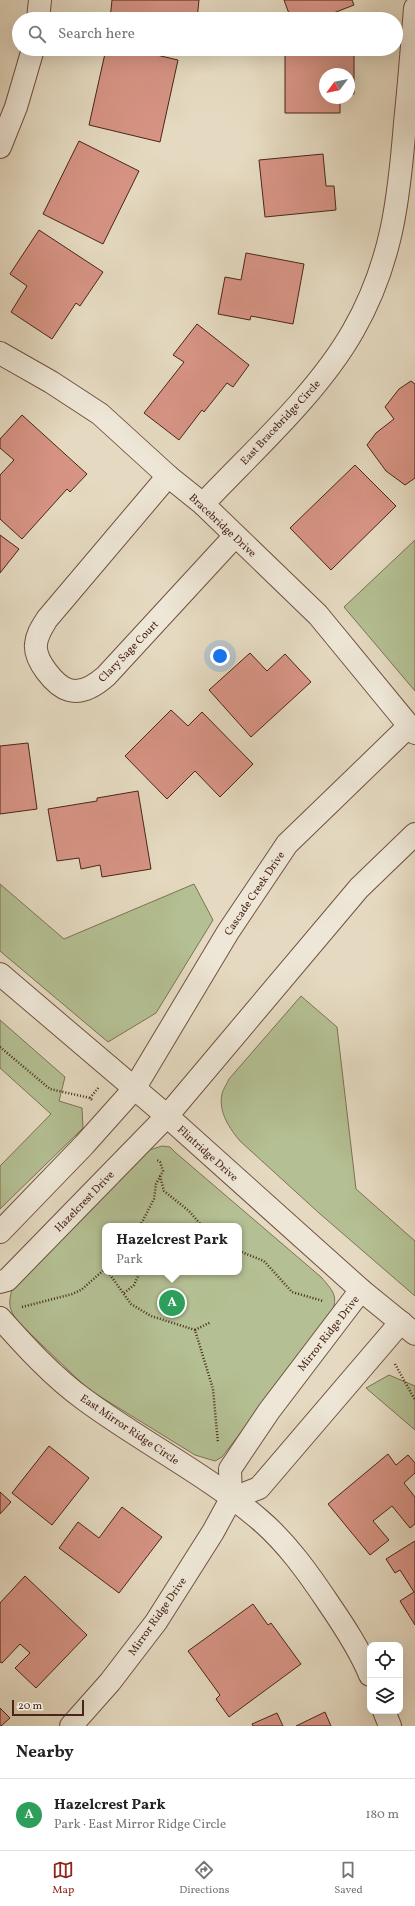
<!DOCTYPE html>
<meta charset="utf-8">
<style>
:root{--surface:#fff;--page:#f6f6f6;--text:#222;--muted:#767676;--line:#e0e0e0;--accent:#8f2418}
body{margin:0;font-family:Vollkorn,serif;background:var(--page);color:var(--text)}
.controls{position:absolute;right:12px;bottom:12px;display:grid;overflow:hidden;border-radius:8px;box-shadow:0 4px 16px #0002}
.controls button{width:36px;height:36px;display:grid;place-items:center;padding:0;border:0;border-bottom:1px solid var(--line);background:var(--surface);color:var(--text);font:20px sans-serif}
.compass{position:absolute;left:319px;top:68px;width:36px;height:36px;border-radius:50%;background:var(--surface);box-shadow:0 4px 16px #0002;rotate:238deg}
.scale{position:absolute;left:12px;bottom:10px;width:72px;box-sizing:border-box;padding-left:4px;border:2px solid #492517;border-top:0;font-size:11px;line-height:14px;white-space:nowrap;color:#492517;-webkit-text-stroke:3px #eee7d7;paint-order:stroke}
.you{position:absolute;left:220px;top:656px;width:14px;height:14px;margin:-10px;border:3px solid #fff;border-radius:50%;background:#1a73e8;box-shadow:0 0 0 6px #1a73e833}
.badge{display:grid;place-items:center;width:26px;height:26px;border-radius:50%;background:var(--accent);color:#fff;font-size:13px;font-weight:700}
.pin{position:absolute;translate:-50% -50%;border:2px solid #fff;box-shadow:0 1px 4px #0006}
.popup{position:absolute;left:102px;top:1223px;width:140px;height:52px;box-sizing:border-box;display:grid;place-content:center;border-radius:8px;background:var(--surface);filter:drop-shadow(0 1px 3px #0005);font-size:13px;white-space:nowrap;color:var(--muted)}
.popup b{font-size:15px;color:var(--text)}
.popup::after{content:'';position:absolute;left:50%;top:100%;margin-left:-8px;border:8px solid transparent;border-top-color:var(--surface)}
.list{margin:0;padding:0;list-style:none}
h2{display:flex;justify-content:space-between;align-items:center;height:52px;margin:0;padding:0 16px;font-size:17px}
h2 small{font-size:13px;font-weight:400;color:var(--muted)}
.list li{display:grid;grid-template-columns:26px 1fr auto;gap:12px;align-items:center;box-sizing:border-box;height:72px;padding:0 16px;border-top:1px solid var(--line)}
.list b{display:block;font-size:15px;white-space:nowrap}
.list p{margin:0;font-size:13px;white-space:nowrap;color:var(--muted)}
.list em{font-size:13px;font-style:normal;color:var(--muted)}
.icon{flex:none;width:22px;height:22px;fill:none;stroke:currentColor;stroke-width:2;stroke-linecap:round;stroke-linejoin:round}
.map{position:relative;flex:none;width:415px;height:1726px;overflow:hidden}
.search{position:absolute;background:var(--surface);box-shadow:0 4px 16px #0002;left:12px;right:12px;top:12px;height:44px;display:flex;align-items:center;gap:10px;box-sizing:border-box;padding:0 14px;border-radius:22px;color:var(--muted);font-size:15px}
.sheet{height:124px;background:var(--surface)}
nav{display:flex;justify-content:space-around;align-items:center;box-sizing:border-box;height:56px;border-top:1px solid var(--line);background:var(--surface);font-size:11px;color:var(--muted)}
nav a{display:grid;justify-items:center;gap:2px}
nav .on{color:var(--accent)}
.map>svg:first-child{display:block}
.green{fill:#b4c093;stroke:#7e7255;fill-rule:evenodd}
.building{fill:#d79485;stroke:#492517}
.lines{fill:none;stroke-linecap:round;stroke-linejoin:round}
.minor-casing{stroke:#705242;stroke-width:24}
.path{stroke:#492517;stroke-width:2.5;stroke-dasharray:1 2;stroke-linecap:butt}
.minor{stroke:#eee7d7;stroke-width:22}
.labels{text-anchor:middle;stroke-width:3.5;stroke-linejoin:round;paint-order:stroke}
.street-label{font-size:11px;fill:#492517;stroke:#eee7d7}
</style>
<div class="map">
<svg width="415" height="1726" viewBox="0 0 415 1726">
<rect width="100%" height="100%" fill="#e5dac1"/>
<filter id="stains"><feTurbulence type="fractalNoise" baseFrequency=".005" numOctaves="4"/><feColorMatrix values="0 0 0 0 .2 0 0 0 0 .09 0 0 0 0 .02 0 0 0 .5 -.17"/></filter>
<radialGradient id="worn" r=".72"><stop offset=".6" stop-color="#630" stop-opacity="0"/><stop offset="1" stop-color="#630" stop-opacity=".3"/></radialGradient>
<g class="green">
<polygon points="415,540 415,691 344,607"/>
<polygon points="0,884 64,939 194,884 213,920 156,1013 108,1042 0,951"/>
<path d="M 301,996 L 337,1027 L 356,1189 L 415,1241 L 415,1296 L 319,1213 L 240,1141 C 230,1129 218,1112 222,1094 C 223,1089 227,1084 229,1079 Z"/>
<polygon points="0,1020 65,1077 59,1101 82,1108 83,1128 0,1209 0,1166 51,1114 0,1068"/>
<path d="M 162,1146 L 170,1147 L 176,1153 L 321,1277 C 333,1291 339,1296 331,1314 L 222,1457 L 215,1461 L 195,1455 L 88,1389 L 18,1322 C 9,1309 8,1305 12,1289 L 143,1152 ZM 105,1226 L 239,1226 L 239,1272 L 105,1272 Z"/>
<polygon points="389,1375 415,1386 415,1430 366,1388"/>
</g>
<g class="building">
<polygon points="112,0 199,0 197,19 110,19"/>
<polygon points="284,0 352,0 354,5 318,19 291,19"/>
<polygon points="106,49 131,49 178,60 160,142 89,125"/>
<polygon points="285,49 354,49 354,94 349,94 349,74 325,74 325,98 340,98 340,113 285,113"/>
<polygon points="79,141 139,171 103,244 43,214"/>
<polygon points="323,154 326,186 334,186 336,210 265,217 259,160"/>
<polygon points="39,230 103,272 80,306 76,303 52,339 11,312 27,286 10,274"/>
<polygon points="246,253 304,264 293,324 251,316 250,320 218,314 225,277 241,280"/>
<polygon points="197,324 249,365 233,387 227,383 204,412 202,410 179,440 144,413 184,362 173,355"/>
<polygon points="411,381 415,384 415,478 405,485 386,471 367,445 376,433 394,419 385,407 399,389"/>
<polygon points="22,415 87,474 70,492 67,489 22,539 0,519 0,475 14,460 0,448 0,439"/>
<polygon points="355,465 396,506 331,570 290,528"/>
<polygon points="0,535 19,549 0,573"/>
<polygon points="250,653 267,671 285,654 311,682 251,737 209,690"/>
<polygon points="171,710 188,726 202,712 253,764 220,797 195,771 167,799 125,756"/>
<polygon points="28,743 37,809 0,814 0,746"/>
<polygon points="138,791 151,869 102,877 100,865 81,869 79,858 57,861 48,809 97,801 97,798"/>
<polygon points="49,1446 89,1478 52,1525 12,1493"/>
<polygon points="388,1454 396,1465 408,1455 415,1463 415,1473 404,1483 415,1497 415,1524 410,1528 392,1506 373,1521 389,1540 370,1555 328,1504"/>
<polygon points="0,1492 11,1502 0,1514"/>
<polygon points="122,1507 162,1537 119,1593 59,1548 78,1522 99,1538"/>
<polygon points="415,1541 415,1625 400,1601 414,1592 400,1570 395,1573 386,1559"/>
<polygon points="25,1576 87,1635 36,1688 15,1668 30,1653 20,1644 2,1663 0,1662 0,1603"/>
<polygon points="253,1604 268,1625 271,1623 301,1664 229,1717 216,1699 220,1695 188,1651"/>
<polygon points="0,1708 10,1718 1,1726 0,1726"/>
<polygon points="325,1712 331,1726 296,1726"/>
<polygon points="277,1713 283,1726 253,1726 252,1724"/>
</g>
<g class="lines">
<g class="minor-casing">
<g id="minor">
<polyline points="38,19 40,0"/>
<polyline points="0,147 16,107 33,49"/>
<polyline points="0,353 51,382 100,414 168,476 203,504 318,615 415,733"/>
<path d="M 168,476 L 47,619 C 42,627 37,634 36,644 C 34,660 55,686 69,690 C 83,694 97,684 106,676 L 235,536"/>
<path d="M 203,504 C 253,451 317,394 353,331 C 392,263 399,199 405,123 C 409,85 412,47 415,8"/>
<polyline points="0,974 167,1116 361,1290 415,1334"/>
<polyline points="0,1232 84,1145 134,1089 228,932 287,844 409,726"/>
<polyline points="0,1282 7,1280 167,1116 359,888 415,834"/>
<path d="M 0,1318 C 26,1347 53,1377 85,1400 C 142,1442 206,1474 260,1520 C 287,1543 309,1574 329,1604 C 344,1626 360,1650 370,1675"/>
<polyline points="231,1499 259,1488 401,1322"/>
<polyline points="384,1711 390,1726"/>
<polyline points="71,1726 110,1682 156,1622 213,1532 231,1499 230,1469 269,1411 361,1290"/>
</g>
</g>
<g class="path">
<polyline points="0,1047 50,1089 90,1098 93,1101"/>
<polyline points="90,1098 99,1087"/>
<polyline points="160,1176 164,1191 189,1211 202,1226"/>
<polyline points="140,1226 154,1199 156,1184 163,1171 160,1162 157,1160"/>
<polyline points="239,1251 264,1261 292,1292 323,1301"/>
<polyline points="108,1272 131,1304 151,1316 195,1330 213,1389 218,1443"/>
<polyline points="124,1293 134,1285 140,1272"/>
<polyline points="22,1307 72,1294 81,1290 105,1269"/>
<polyline points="195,1330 211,1322"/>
<polyline points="395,1364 415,1400"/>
</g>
<use href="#minor" class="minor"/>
</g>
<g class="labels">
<g class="street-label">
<text transform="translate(280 422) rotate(-47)" y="4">East Bracebridge Circle</text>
<text transform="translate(223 525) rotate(43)" y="4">Bracebridge Drive</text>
<text transform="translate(128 651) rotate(-46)" y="4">Clary Sage Court</text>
<text transform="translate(254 893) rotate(-56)" y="4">Cascade Creek Drive</text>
<text transform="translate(208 1153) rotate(42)" y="4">Flintridge Drive</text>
<text transform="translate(84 1201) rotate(-46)" y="4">Hazelcrest Drive</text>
<text transform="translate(328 1333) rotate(-52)" y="4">Mirror Ridge Drive</text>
<text transform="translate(130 1429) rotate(34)" y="4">East Mirror Ridge Circle</text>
<text transform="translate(157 1616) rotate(-55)" y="4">Mirror Ridge Drive</text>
</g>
</g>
<rect width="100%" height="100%" filter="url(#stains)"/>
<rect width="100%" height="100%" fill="url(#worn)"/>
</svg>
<div class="controls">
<button><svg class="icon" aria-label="locate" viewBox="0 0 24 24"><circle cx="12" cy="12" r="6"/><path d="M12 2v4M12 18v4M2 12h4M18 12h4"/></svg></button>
<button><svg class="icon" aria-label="layers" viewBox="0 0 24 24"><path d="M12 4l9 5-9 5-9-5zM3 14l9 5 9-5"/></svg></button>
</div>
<svg class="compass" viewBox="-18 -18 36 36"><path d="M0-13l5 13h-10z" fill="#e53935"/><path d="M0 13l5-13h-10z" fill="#767676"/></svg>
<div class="scale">20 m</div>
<div class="you"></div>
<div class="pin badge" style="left:172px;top:1303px;background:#2e9e5b">A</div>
<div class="popup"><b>Hazelcrest Park</b>Park</div>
<div class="search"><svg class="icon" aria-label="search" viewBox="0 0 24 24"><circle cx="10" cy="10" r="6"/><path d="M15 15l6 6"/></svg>Search here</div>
</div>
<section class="sheet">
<h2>Nearby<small></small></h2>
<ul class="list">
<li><span class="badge" style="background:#2e9e5b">A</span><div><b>Hazelcrest Park</b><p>Park · East Mirror Ridge Circle</p></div><em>180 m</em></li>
</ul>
</section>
<nav>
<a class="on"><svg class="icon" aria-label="map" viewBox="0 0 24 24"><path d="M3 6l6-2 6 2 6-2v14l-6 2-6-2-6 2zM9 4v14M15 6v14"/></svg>Map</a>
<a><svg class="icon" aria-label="directions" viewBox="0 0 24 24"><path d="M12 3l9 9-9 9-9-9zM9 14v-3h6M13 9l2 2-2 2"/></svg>Directions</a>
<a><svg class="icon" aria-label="saved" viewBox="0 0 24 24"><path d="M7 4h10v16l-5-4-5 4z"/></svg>Saved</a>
</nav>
